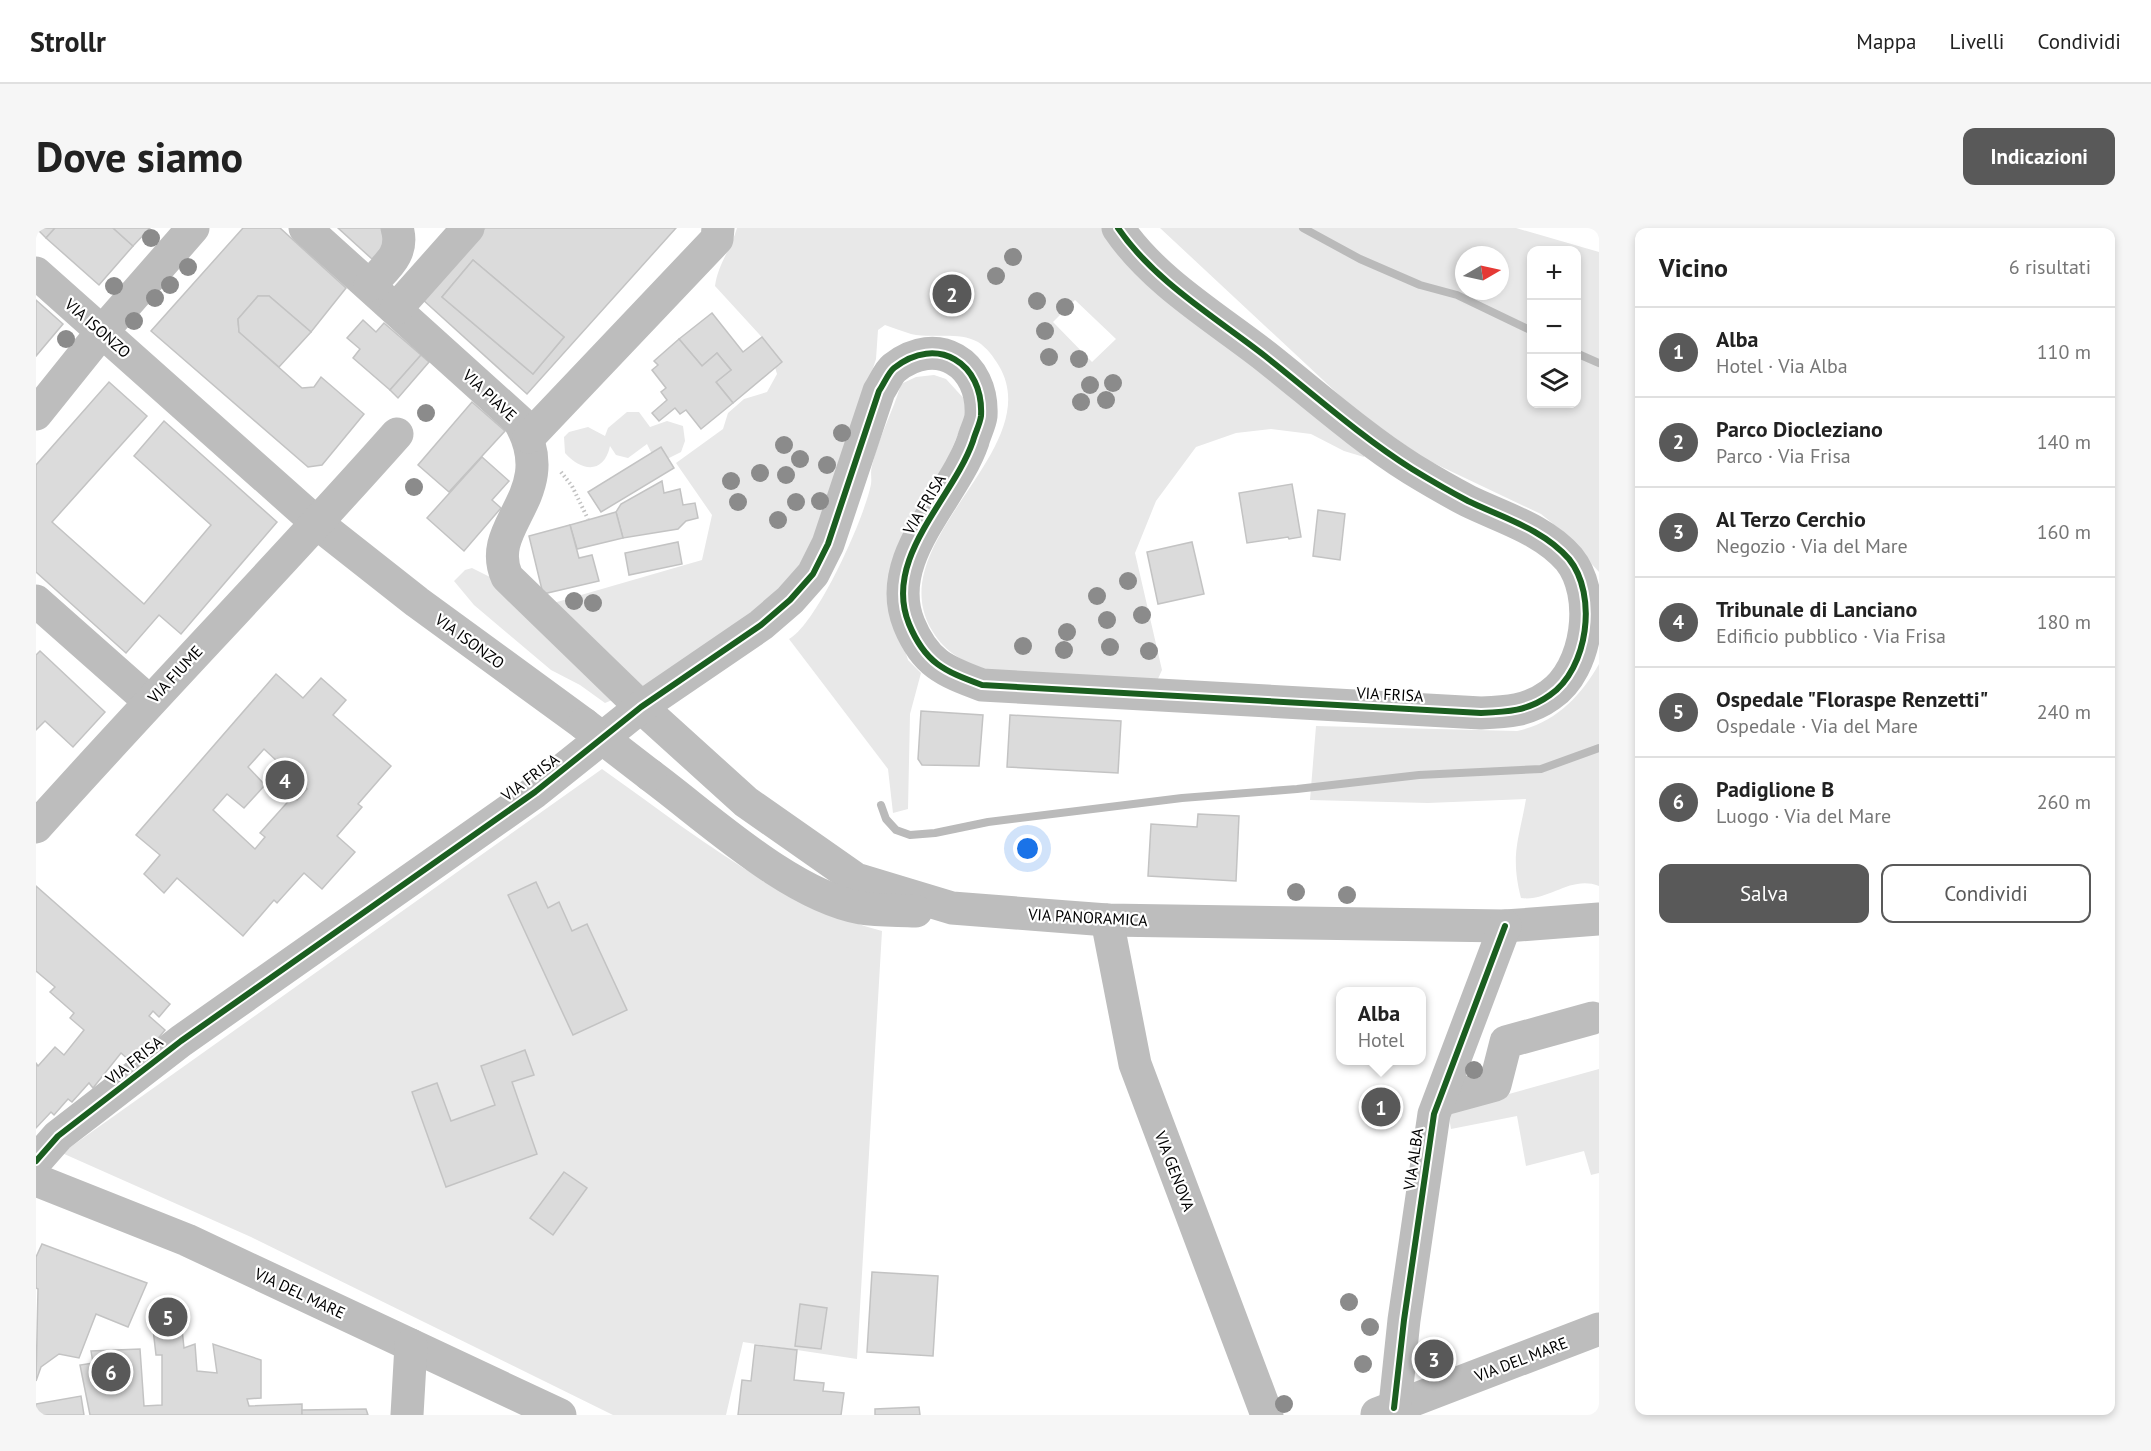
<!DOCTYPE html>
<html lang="it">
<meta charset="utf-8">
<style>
:root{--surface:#fff;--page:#f6f6f6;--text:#222;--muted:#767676;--line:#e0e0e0;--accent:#595959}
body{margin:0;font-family:"PT Sans",sans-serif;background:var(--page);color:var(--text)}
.controls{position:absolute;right:18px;top:18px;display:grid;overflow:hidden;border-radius:12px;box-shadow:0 3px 9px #0003}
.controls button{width:54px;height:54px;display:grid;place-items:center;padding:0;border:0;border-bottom:2px solid var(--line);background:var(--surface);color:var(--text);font:30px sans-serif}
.compass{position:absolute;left:1419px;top:18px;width:54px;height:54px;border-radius:50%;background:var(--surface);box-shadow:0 3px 9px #0003;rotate:81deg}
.you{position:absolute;left:992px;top:621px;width:21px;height:21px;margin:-15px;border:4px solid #fff;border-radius:50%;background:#1a73e8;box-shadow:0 0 0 9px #1a73e833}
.badge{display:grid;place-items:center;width:39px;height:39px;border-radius:50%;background:var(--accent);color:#fff;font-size:20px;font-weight:700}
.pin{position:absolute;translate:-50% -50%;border:3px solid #fff;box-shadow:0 2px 6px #0006}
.popup{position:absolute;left:1300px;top:759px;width:90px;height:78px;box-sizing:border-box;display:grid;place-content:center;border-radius:12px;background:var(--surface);filter:drop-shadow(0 2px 4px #0005);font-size:20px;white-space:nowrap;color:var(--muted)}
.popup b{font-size:22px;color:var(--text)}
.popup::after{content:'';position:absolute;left:50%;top:100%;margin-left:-12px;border:12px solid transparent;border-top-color:var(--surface)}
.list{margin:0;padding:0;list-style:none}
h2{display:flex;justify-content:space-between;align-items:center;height:78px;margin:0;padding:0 24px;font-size:26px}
h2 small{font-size:20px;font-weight:400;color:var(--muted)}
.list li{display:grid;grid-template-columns:39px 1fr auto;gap:18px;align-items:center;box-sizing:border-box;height:90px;padding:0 24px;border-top:2px solid var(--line)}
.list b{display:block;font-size:22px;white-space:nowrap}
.list p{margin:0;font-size:20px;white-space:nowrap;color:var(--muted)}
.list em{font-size:20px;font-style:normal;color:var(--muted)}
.actions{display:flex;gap:12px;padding:18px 24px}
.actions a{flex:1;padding:14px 0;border:2px solid var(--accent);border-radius:12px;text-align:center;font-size:21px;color:var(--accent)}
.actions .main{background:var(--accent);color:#fff}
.icon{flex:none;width:33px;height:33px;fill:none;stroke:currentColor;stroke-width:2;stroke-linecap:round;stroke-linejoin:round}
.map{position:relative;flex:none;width:1563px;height:1187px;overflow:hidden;border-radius:12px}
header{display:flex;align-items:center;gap:36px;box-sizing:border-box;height:84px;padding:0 30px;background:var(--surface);border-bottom:2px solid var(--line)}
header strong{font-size:28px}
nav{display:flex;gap:33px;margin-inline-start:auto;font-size:21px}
.intro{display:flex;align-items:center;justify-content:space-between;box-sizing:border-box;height:144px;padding:0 36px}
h1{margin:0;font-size:42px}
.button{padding:15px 27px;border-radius:12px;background:var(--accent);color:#fff;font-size:21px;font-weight:700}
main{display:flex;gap:36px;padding:0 36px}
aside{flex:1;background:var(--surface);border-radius:12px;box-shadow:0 3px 9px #0003}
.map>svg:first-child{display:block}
.green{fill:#e8e8e8;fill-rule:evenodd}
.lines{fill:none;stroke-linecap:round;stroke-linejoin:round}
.stream{stroke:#bababa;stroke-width:8}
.building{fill:#dbdbdb;stroke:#c3c3c3;stroke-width:1.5;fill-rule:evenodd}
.path{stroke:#c2c2c2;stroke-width:4;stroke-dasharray:1.5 3;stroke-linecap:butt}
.minor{stroke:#bdbdbd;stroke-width:33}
.minor-bridge{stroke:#bdbdbd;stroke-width:33}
.cycleway-casing{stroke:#fff;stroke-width:10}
.cycleway{stroke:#1b5e20;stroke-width:6}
.tree{fill:#8b8b8b}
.labels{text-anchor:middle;stroke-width:4.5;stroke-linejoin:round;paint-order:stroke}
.street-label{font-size:16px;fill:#000;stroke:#fff}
</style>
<header>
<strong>Strollr</strong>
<nav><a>Mappa</a><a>Livelli</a><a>Condividi</a></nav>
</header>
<div class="intro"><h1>Dove siamo</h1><a class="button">Indicazioni</a></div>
<main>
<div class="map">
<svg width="1563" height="1187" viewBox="0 0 1563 1187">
<rect width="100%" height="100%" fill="#fff"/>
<g class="green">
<path d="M 701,0 L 1067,0 L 1330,214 L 1328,229 L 1308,223 L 1275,206 L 1235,201 L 1200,205 L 1160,219 L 1120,273 L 1099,325 L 1126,442 L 1121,453 L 949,442 C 924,432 907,423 894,399 C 847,311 1012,221 963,138 C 957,128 951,120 942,114 C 922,103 896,111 875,106 C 866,103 857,100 849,97 L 842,102 L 840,131 L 782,309 L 755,351 L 732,375 L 607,462 L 514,376 L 666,332 L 676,287 L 640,235 L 687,201 L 692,185 L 708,171 L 731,164 L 741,146 L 732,116 L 679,58 C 682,36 695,21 701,0 ZM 1039,72 L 1080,111 L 1056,134 L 1017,94 Z"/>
<path d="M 1124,0 L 1480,0 L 1563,24 L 1563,344 L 1526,303 L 1505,286 L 1389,231 L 1317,180 ZM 1496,22 L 1540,22 L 1540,176 L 1496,176 ZM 1428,27 L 1464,27 L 1464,63 L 1428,63 Z"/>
<path d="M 898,147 L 910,151 L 931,174 L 930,187 L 902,254 L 860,394 L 872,432 L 885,445 L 874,486 L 872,581 L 857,585 L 852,541 L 753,411 C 781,396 829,289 835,256 C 836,250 834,244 836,238 C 842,210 857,184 865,156 L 880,149 Z"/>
<path d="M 591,184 L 603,184 L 614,199 L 631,193 L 647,198 L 649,213 L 645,224 L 627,233 L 617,228 L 611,216 L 592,230 L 580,227 L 574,218 C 568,246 546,244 529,225 L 528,209 L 533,204 L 552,199 L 569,208 L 572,200 Z"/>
<polygon points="436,340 454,349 576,472 569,475 544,457 515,442 438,377 418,353 429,342"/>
<path d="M 1563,436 L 1563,658 C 1534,647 1513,674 1485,670 C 1474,627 1483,612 1490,571 L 1392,575 L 1274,572 L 1280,498 L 1481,503 C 1519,495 1545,468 1563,436 Z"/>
<path d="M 566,541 C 654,603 740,675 846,703 L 821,1131 L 707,1114 L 690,1187 L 577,1187 L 215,1009 L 26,925 Z"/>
<polygon points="1563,841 1563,945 1555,947 1548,923 1490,938 1481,888 1415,901 1412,883"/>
</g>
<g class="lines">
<g class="stream">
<polyline points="1267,0 1324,31 1384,57 1421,67 1496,103"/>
<polyline points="1540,125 1563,135"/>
<polyline points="845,577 850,591 860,602 874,607 899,605 952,594 1146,570 1261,561 1383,547 1505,541 1563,520"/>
</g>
</g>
<g class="building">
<polygon points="0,0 19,0 10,10"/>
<polygon points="19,0 77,0 97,18 63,57 10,10"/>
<polygon points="77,0 114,0 97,18"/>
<polygon points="207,0 244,0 310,60 275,104 233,68 222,68 202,91 203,104 266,160 278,159 285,149 328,186 286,237 272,239 115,103"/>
<polygon points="302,0 353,0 356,8 336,31"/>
<path d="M 449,0 L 640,0 L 491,166 L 386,71 ZM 437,32 L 528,109 L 497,146 L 406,69 Z"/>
<polygon points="437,32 528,109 497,146 406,69"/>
<polygon points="222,68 233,68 275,104 243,139 203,104 202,91"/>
<polygon points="0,72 27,96 0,128"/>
<polygon points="676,85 707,124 726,109 746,134 697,175 680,154 695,142 681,125 666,138 643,111"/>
<polygon points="327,92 340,104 348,95 385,127 354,162 317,130 324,121 311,110"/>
<polygon points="643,111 666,138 681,125 695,142 680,154 697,175 665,201 650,182 644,186 639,180 623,193 616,185 631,172 625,164 630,160 616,142 622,137 618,133"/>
<polygon points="385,127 393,134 362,170 354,162"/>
<polygon points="73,154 111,188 16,294 108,376 175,297 98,228 128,193 241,294 145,406 123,387 90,425 0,344 0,237"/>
<polygon points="436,174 469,203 413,264 382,237"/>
<polygon points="625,219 638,240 565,284 552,264"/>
<polygon points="446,229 473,253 456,272 465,280 428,323 391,290"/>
<polygon points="626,253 628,265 644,261 647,277 659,275 662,290 650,293 642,301 587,310 580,284 585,276"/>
<polygon points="1256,256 1265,309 1253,311 1252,309 1211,315 1203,265"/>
<polygon points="1282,282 1309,286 1304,332 1277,328"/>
<polygon points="580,284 587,310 541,321 534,297"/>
<polygon points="534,297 543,330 556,327 563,353 507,366 493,308"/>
<polygon points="642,314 646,336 593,347 589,325"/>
<polygon points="1156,314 1168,366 1122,376 1111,324"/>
<polygon points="4,423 69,484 37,519 9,493 0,502 0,427"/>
<path d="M 240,446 L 267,470 L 285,450 L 310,472 L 297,487 L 355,538 L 322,576 L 326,579 L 301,608 L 319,624 L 286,661 L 268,645 L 241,675 L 238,672 L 207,708 L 141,650 L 128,665 L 108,646 L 124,627 L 100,607 ZM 228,521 L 271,561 L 261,572 L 257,568 L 224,605 L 229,609 L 219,621 L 177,582 L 191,566 L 208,580 L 229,557 L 212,539 Z"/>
<polygon points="885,483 947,487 943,538 886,537 882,531"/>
<polygon points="974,487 1085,493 1082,545 971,539"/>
<polygon points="1162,586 1203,588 1200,653 1112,648 1115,596 1161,599"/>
<polygon points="500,654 512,680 523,674 536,703 551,696 591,782 537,807 472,667"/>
<polygon points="0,658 134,776 123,789 117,783 113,788 129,802 114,820 110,816 94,833 85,825 57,860 53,855 36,874 32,871 18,887 15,884 0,900 0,835 2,838 19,819 28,827 48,802 34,790 38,785 14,764 19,759 0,743"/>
<polygon points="489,822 498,847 476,854 501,926 410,959 376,864 401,855 415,893 459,877 445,838"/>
<polygon points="528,944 551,960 517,1007 494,990"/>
<polygon points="6,1016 111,1055 92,1099 60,1086 43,1130 23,1126 5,1139 0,1153 2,1061 0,1060 0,1029"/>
<polygon points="836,1044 902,1048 897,1128 831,1124"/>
<polygon points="764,1076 791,1080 785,1121 759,1118"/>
<polygon points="117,1101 146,1101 148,1120 159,1116 161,1143 181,1145 177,1116 225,1132 225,1170 211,1171 213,1178 266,1176 266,1187 54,1187 44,1137 57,1135 55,1123 104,1121 108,1178 126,1177 126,1127 120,1127"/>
<polygon points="719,1117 761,1122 758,1152 788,1155 787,1163 808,1165 805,1187 702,1187 706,1152 715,1153"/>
<polygon points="45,1168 48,1187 0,1187 0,1176"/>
<polygon points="883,1179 884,1187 839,1187 839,1181"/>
<polygon points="330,1181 332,1187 266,1187 266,1182"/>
</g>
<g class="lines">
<polyline class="path" points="525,244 536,258 552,291"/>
<g class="minor">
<path d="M 269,0 L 483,193 C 526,267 447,296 471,349 L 605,479 L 710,574 L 820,651 L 916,680 L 1071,692 L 1469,698 L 1563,691"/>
<polyline points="0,45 282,296 381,374 548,496"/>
<path d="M 334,57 C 350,39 369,26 361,0"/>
<polyline points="360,81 432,0"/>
<polyline points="0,186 65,105 157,0"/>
<polyline points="493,209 681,11 682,0"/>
<polyline points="0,373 113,473"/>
<path d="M 614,547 C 672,590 754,667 825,680 C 843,683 862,682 880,683"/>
<path d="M 0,599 C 119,466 243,339 361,206"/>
<polyline points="1071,692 1099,836 1231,1187"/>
<polyline points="1404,872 1459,857 1470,814 1557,790"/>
<path d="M 0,933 L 22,908 L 145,813 L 499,564 L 605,479 L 725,397 L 754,372 L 777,346 L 792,316 L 843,163 C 848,156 852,145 858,140 C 901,106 948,135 945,188 C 944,196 939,205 937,213 C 917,271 846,330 873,396 C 889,435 908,443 946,457 L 1445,485 C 1471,484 1492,483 1514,467 C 1552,441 1562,367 1533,331 C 1507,301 1467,290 1432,273 C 1413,263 1394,252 1376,241 C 1324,208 1277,166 1229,128 C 1179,89 1118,53 1082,0"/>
<polyline points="0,952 151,1012 524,1187"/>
<polyline points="1341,1186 1563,1101"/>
<polyline points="371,1187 375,1117"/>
<polyline points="1358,1187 1368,1092 1398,886 1469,698"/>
</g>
<polyline class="minor-bridge" points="548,496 614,547"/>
<g class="cycleway-casing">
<g id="cycleway">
<path d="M 0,933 L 22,908 L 145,813 L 499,564 L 605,479 L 725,397 L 754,372 L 777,346 L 792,316 L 843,163 C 848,156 852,145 858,140 C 901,106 948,135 945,188 C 944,196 939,205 937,213 C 917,271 846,330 873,396 C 889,435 908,443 946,457 L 1445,485 C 1471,484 1492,483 1514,467 C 1552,441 1562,367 1533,331 C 1507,301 1467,290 1432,273 C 1413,263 1394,252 1376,241 C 1324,208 1277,166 1229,128 C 1179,89 1118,53 1082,0"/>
<polyline points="1358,1180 1368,1092 1398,886 1469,698"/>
</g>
</g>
<use href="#cycleway" class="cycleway"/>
</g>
<g class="tree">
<circle cx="115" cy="10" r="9"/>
<circle cx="977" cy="29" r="9"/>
<circle cx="152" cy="39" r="9"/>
<circle cx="960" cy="48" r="9"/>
<circle cx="134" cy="57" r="9"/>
<circle cx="78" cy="58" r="9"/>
<circle cx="119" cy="70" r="9"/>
<circle cx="1001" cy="73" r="9"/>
<circle cx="1029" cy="79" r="9"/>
<circle cx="98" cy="93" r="9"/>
<circle cx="1009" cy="103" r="9"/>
<circle cx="30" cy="111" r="9"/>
<circle cx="1013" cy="129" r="9"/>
<circle cx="1043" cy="131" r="9"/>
<circle cx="1077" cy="155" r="9"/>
<circle cx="1054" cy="157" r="9"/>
<circle cx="1070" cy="172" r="9"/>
<circle cx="1045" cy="174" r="9"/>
<circle cx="390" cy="185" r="9"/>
<circle cx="806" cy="205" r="9"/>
<circle cx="748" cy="217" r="9"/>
<circle cx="764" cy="231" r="9"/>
<circle cx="791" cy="237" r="9"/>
<circle cx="724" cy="245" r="9"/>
<circle cx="750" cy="247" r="9"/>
<circle cx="695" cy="253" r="9"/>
<circle cx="378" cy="259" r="9"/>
<circle cx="784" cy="273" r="9"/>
<circle cx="702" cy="274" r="9"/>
<circle cx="760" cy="274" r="9"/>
<circle cx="742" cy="292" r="9"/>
<circle cx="1092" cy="353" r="9"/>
<circle cx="1061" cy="368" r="9"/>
<circle cx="538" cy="373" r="9"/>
<circle cx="557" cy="375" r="9"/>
<circle cx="1106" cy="387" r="9"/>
<circle cx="1071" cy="392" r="9"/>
<circle cx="1031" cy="404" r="9"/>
<circle cx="987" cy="418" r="9"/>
<circle cx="1074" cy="419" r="9"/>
<circle cx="1028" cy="422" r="9"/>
<circle cx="1113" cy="423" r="9"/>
<circle cx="1260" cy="664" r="9"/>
<circle cx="1311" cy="667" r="9"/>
<circle cx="1438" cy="842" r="9"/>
<circle cx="1313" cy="1074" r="9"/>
<circle cx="1334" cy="1099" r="9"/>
<circle cx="1327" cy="1136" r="9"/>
<circle cx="1248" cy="1176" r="9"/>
</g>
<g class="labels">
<g class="street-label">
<text transform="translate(62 100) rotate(41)" y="6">VIA ISONZO</text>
<text transform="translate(454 167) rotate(43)" y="6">VIA PIAVE</text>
<text transform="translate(888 276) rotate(-59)" y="6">VIA FRISA</text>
<text transform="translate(434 413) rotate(36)" y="6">VIA ISONZO</text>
<text transform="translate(139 446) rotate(-47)" y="6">VIA FIUME</text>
<text transform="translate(1354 466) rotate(3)" y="6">VIA FRISA</text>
<text transform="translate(494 549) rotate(-37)" y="6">VIA FRISA</text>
<text transform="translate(1052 689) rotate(3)" y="6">VIA PANORAMICA</text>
<text transform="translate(98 832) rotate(-38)" y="6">VIA FRISA</text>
<text transform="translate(1377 931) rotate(-82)" y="6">VIA ALBA</text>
<text transform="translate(1139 943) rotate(69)" y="6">VIA GENOVA</text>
<text transform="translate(264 1065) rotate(25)" y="6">VIA DEL MARE</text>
<text transform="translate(1485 1131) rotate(-21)" y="6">VIA DEL MARE</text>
</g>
</g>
</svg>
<div class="controls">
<button>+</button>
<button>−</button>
<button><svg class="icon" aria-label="layers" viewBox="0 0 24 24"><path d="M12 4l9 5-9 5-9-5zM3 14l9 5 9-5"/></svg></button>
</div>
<svg class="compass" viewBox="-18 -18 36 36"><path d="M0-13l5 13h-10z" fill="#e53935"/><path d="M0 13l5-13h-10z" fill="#767676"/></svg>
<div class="you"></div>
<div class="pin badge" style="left:1345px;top:879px">1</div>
<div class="popup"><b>Alba</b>Hotel</div>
<div class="pin badge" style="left:916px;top:66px">2</div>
<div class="pin badge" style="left:1398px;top:1131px">3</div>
<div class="pin badge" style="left:249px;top:552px">4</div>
<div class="pin badge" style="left:132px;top:1089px">5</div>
<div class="pin badge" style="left:75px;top:1144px">6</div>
</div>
<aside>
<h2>Vicino<small>6 risultati</small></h2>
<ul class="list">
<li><span class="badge">1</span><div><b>Alba</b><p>Hotel · Via Alba</p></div><em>110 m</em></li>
<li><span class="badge">2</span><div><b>Parco Diocleziano</b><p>Parco · Via Frisa</p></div><em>140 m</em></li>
<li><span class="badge">3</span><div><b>Al Terzo Cerchio</b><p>Negozio · Via del Mare</p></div><em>160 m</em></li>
<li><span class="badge">4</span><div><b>Tribunale di Lanciano</b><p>Edificio pubblico · Via Frisa</p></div><em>180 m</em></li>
<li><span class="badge">5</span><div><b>Ospedale &quot;Floraspe Renzetti&quot;</b><p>Ospedale · Via del Mare</p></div><em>240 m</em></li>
<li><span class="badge">6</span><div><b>Padiglione B</b><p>Luogo · Via del Mare</p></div><em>260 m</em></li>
</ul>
<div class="actions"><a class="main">Salva</a><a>Condividi</a></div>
</aside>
</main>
